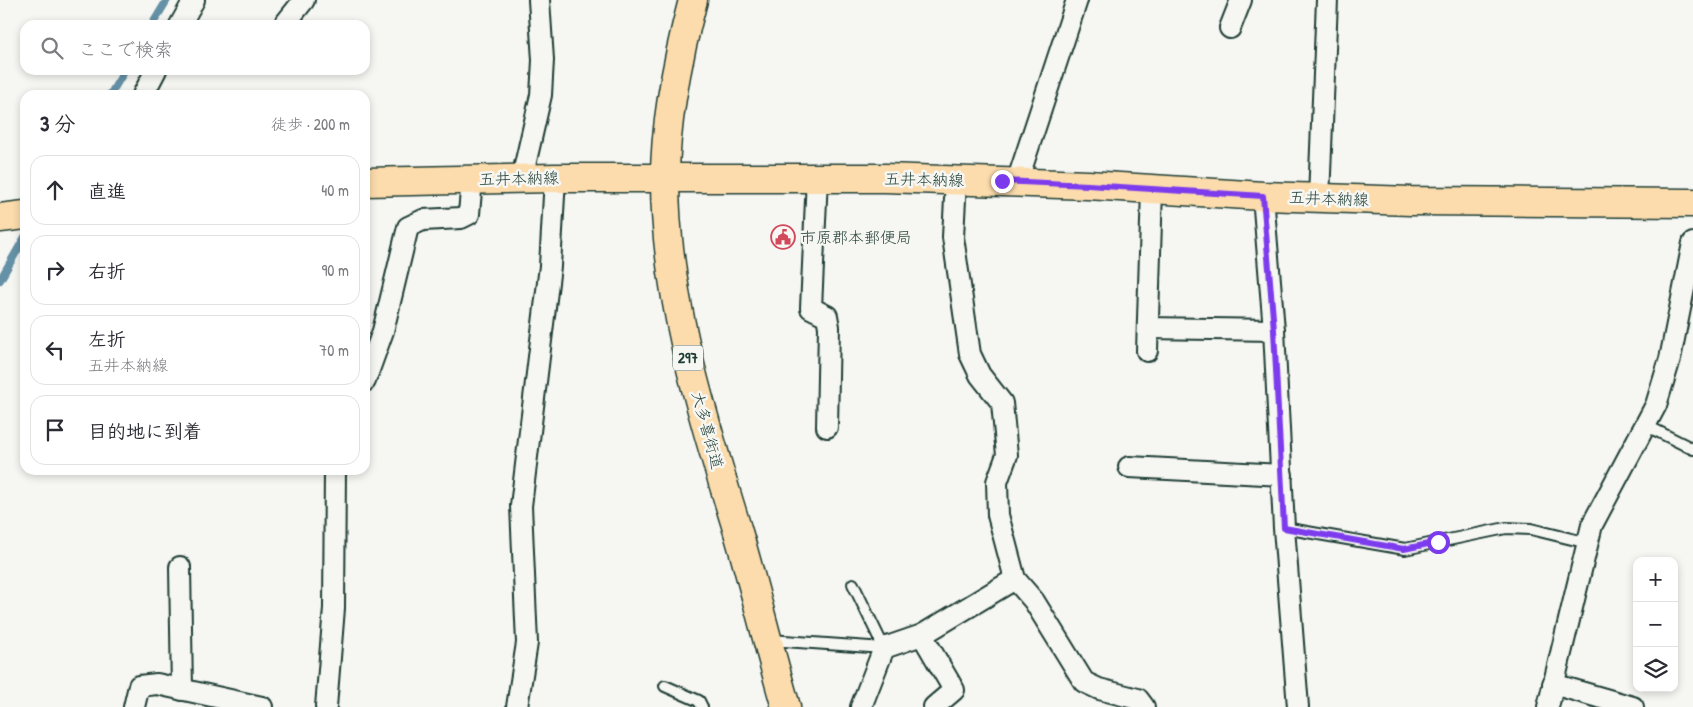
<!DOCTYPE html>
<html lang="ja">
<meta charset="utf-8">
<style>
:root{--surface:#fff;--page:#f7f7f7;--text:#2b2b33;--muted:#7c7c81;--line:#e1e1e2}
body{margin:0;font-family:"Patrick Hand","Klee One",sans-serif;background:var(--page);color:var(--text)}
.controls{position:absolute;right:15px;bottom:15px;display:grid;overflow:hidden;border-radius:10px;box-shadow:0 2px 8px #0003}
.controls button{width:45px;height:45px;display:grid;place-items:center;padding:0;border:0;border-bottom:1px solid var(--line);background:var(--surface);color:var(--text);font:25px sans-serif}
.stop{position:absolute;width:15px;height:15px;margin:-11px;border:4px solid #7c3aed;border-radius:50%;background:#fff}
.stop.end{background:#7c3aed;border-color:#fff;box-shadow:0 1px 5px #0008}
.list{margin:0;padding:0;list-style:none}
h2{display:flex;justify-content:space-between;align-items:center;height:65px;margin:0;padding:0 20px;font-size:21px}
h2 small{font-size:16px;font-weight:400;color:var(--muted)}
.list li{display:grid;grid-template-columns:32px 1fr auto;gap:15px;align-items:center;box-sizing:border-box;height:70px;margin:0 10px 10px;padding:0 10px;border:1px solid var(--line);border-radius:15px}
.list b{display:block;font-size:19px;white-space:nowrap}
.list p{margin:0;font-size:16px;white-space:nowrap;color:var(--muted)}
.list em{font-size:16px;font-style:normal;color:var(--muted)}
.icon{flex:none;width:28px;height:28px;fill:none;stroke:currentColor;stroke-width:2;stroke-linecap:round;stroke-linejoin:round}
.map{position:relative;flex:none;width:1693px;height:707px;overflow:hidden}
.search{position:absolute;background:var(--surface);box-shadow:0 2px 8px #0003;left:20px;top:20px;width:350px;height:55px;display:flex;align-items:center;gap:12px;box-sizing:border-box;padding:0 18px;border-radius:15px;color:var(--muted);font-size:19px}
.panel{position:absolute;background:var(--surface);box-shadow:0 2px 8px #0003;left:20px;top:90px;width:350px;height:385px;border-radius:15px}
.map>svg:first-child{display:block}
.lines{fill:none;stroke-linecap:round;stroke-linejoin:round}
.stream{stroke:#6591a6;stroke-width:8}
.service-casing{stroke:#1f3d34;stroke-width:14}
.minor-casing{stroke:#1f3d34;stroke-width:24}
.primary-casing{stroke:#1f3d34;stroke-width:31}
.trunk-casing{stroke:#1f3d34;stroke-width:31}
.service{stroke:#f6f6f2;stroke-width:10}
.minor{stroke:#f6f6f2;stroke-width:20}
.primary{stroke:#fcdcac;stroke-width:28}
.trunk{stroke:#fcdcac;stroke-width:28}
.route{stroke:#7c3aed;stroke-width:6}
.labels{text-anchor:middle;stroke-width:5;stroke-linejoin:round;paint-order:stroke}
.shield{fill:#f6f6f2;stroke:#60746d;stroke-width:1}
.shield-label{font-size:15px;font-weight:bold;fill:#1f3d34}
.street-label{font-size:16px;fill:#1f3d34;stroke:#f6f6f2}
.poi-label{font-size:16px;fill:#1f3d34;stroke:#f6f6f2;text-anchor:start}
</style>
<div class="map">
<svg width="1693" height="707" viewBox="0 0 1693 707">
<rect width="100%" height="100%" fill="#f6f6f2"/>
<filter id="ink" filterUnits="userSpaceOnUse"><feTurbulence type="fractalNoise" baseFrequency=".02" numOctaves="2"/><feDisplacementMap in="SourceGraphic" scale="10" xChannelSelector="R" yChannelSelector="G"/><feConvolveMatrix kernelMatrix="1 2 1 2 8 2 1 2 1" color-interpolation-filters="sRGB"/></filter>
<g filter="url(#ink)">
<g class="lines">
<g class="stream">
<polyline points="152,25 167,0"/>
<polyline points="110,95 125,70"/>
<polyline points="0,280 25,237"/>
</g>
<g class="service-casing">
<g id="service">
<polyline points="1645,425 1693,449"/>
<polyline points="1284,528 1405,549 1506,528 1531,529 1588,543"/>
<polyline points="770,640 884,648 853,584"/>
<polyline points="665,686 699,701 702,707"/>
</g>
</g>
<g class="minor-casing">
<g id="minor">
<polyline points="180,25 194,0"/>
<polyline points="284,25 304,0"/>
<polyline points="1230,28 1241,0"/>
<polyline points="143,95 156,70"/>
<polyline points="522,178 541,95 543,60 539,0"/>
<polyline points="817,178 811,308 827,316 829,327 827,427"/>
<polyline points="956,180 953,237 970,354 980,375 1002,403 1007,455 997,482 998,515 1015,579 1034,601 1084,682 1099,689 1138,699 1144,707"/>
<polyline points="1017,182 1077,0"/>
<polyline points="1263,196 1274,330 1284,528 1298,707"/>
<polyline points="1319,198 1327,0"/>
<polyline points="1148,328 1274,330"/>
<polyline points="1147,351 1152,189"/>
<polyline points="365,381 383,331 408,227 423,220 461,218 469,214 472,179"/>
<polyline points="1129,467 1282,475"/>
<polyline points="180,567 182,690"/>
<polyline points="922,635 954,690 934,707"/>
<polyline points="1553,684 1633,707"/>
<polyline points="134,707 139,686 157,684 262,707"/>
<polyline points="326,707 334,608 335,470"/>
<polyline points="517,707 527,643 521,506 550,266 555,178"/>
<polyline points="861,707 884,648 922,635 1015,579"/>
<polyline points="1548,707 1592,525 1656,405 1670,359 1693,243"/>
</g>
</g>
<g class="primary-casing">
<g id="primary">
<polyline points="365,182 555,178 885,178 1088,185 1263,196 1411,201 1693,203"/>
<polyline points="0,218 25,215"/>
</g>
</g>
<g class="trunk-casing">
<path id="trunk" d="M 693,0 C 678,57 665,120 665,179 C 665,300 703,417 738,532 C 755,590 769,649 786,707"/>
</g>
<use href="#service" class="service"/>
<use href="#minor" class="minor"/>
<use href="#primary" class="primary"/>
<use href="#trunk" class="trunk"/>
</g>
</g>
<g class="lines" filter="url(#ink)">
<polyline class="route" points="1002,181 1088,185 1263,196 1274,330 1284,528 1404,549 1438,542"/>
</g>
<defs>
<g id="civic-ring" transform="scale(1.25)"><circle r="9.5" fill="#f6f6f2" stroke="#d1495b" stroke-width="1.5"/><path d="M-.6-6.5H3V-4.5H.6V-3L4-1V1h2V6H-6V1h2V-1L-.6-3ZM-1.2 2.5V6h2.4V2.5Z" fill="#d1495b"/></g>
</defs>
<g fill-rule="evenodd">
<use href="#civic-ring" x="783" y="237"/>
</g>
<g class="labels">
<rect class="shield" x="673" y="345.5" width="30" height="25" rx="4"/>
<g class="shield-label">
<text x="688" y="363">297</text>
</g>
<g class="street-label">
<text transform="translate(519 178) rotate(-1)" y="6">五井本納線</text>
<text transform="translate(924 179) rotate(1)" y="6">五井本納線</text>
<text transform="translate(1329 198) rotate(2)" y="6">五井本納線</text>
<text transform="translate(708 430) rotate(75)" y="6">大多喜街道</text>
</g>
<g class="poi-label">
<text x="800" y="243">市原郡本郵便局</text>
</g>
</g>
</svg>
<div class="controls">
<button>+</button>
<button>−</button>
<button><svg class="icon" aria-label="layers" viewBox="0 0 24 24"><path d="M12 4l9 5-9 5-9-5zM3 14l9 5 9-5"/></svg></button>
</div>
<div class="stop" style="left:1438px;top:542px"></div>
<div class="stop end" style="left:1002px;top:181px"></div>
<div class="search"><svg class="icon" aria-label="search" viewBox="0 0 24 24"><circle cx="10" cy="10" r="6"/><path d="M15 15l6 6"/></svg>ここで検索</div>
<section class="panel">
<h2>3 分<small>徒歩 · 200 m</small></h2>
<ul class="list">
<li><svg class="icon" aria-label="ahead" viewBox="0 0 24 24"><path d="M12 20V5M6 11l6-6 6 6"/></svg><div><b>直進</b></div><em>40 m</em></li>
<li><svg class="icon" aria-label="right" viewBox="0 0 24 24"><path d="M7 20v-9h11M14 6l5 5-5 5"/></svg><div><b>右折</b></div><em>90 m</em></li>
<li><svg class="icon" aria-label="left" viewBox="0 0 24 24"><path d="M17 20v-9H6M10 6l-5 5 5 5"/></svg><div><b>左折</b><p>五井本納線</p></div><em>70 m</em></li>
<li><svg class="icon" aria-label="arrive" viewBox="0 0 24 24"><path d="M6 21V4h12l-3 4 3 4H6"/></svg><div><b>目的地に到着</b></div></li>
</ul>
</section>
</div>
